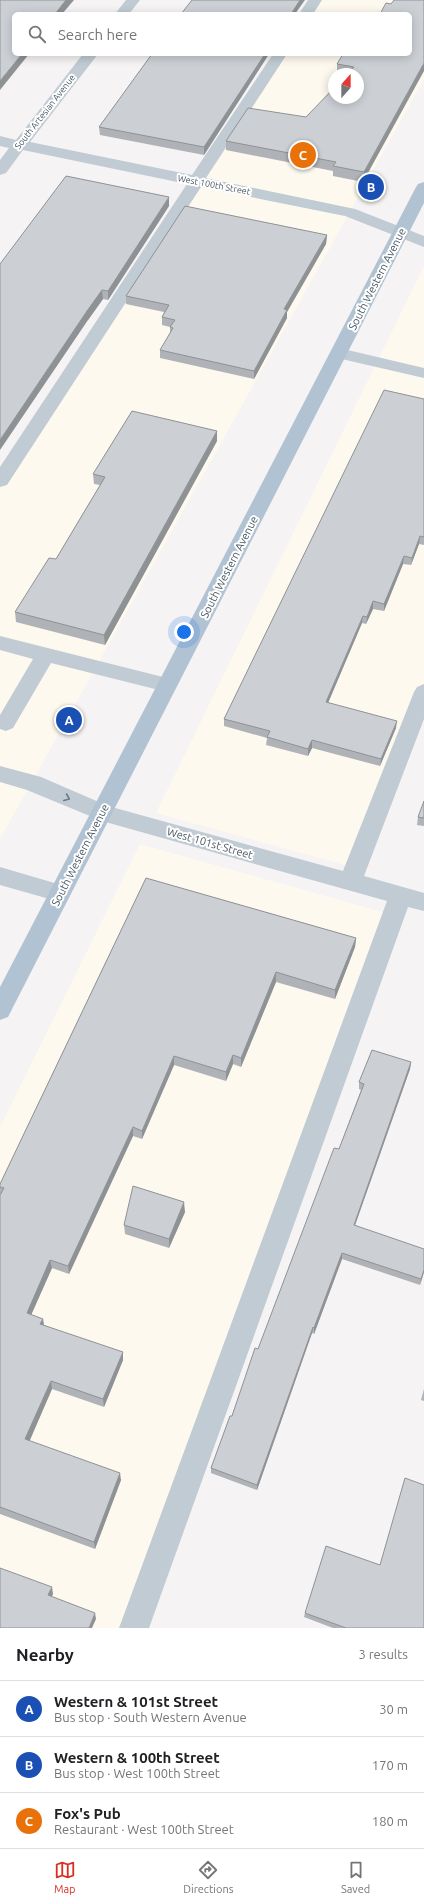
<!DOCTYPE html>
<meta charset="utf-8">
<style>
:root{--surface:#fff;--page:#f6f6f6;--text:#202124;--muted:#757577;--line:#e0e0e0;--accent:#d93025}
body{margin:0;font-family:Ubuntu,sans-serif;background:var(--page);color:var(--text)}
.compass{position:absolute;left:328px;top:68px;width:36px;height:36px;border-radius:50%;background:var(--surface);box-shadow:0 2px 10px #0003;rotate:21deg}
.you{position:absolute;left:184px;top:632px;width:14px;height:14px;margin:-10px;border:3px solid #fff;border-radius:50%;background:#1a73e8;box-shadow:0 0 0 6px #1a73e833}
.badge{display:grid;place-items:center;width:26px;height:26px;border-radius:50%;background:var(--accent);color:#fff;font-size:13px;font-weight:700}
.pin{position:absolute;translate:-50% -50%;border:2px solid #fff;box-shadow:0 1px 4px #0006}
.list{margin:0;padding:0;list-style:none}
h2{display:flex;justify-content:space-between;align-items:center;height:52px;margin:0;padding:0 16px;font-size:17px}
h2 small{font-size:13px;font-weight:400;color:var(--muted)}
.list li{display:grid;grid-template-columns:26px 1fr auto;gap:12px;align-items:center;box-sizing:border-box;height:56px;padding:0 16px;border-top:1px solid var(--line)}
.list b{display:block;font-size:15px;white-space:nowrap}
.list p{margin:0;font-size:13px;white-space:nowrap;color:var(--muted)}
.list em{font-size:13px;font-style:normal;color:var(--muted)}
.icon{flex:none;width:22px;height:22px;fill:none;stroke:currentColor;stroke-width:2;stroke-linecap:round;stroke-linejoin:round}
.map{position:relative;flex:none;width:424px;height:1628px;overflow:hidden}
.search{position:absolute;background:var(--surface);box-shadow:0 2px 10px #0003;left:12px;right:12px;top:12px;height:44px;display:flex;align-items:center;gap:10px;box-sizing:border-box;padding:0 14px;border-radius:6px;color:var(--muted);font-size:15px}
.sheet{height:220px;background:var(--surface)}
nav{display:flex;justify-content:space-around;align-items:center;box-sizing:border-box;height:56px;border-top:1px solid var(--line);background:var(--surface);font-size:11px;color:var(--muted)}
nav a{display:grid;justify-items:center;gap:2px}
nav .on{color:var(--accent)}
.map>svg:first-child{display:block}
.commercial{fill:#fef9ee;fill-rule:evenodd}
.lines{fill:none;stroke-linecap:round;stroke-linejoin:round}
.minor{fill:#c0cbd3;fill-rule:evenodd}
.major{fill:#b1c3d3;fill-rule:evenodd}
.wall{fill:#afb3b7}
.shaded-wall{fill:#8f9295}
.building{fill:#ccd0d5;stroke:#8f9295}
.oneway{stroke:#6c7a84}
.labels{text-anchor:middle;stroke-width:4;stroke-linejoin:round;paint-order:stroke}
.far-street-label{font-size:9px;fill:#485762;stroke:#fff}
.street-label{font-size:11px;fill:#485762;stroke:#fff}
</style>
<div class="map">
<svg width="424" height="1628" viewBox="0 0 424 1628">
<rect width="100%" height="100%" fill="#f5f3f3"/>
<g class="commercial">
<path d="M 316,0 L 424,0 L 424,79 L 0,839 L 0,472 L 280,54 L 410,54 L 410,14 L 307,14 ZM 334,74 L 358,74 L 358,98 L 334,98 Z"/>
<polygon points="424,266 424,692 356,868 156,813"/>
<polygon points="140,844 393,915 134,1628 0,1628 0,1127"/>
</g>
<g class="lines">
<g class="minor">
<polygon points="126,0 140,0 129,14 115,14"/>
<polygon points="308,0 322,0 313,14 299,14"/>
<polygon points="83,54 98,54 30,142 192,175 273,54 287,54 206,178 355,209 424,236 424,247 345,216 201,187 7,485 0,487 0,467 187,184 23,150 6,173 0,175 0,160 9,148 0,146 0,136 16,140"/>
<polygon points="339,348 424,368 424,378 333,357 330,353 333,349"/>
<polygon points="0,636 167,678 174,680 177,685 174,690 167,692 51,663 13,728 6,731 0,729 0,715 33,659 0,650"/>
<polygon points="424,684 424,719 364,876 424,893 424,911 408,907 149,1628 119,1628 387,901 102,821 27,790 0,782 0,766 41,777 108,806 343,871 414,692 417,687"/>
<polygon points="0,867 68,887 71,893 68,899 60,902 0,885"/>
</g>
<polygon class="major" points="424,182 424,203 8,1017 0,1020 0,987 416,187 418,184"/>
</g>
<g class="wall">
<polygon points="269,54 204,155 100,135 99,127"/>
<polygon points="410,54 363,182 333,176 333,171 226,150 226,141 306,117 358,74 341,74 337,73 337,64"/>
<polygon points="169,206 108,300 103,299 88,320 0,264"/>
<polygon points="327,235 326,244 287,312 287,318 254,379 160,358 160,350 170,334 170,327 162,325 162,317 164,312 126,304 126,296"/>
<polygon points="424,399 424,545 419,544 411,565 403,564 384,611 373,609 366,624 362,623 328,703 396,728 380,766 312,748 308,756 266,745 267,738 224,726 224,719"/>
<polygon points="217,431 217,441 105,645 16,622 15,612 56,559 100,485 94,484 93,474"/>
<polygon points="424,801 424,826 417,825 418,817"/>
<polygon points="146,878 356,938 355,947 335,999 276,982 241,1067 233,1064 226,1081 174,1065 142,1139 133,1136 69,1274 52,1268 31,1315 43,1319 44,1325 123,1360 104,1407 52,1389 29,1441 121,1480 95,1549 0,1514 0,1184"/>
<polygon points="411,1062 410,1069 355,1225 424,1272 420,1285 342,1259 314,1334 312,1333 257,1490 211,1473 211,1468 258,1349 339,1149 361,1090 359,1089 359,1082"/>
<polygon points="185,1212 169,1248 125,1234 124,1225"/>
<polygon points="424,1389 424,1401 421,1400"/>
<polygon points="380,1565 424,1628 333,1628 304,1617 305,1613"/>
</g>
<g class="shaded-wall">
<polygon points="66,0 74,0 62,14 55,14"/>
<polygon points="300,0 305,0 295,14 291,14"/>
<polygon points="22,54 29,54 0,90 0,81"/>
<polygon points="265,54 269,54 204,155 204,147"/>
<polygon points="424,63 424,71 363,182 364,172"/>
<polygon points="169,197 169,206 108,300 108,291"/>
<polygon points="327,235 326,244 287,312 287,318 254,379 254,371 284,309"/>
<polygon points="102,290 103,299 88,320 0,450 0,440 87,311"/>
<polygon points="217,431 217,441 105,645 104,635"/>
<polygon points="420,536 419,544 411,565 412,558"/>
<polygon points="404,556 403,564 384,611 384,604"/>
<polygon points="373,601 373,609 366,624 367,617"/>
<polygon points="363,616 362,623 325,710 326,702"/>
<polygon points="397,721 396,728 380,766 381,759"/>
<polygon points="312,740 312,748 308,756 308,749"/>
<polygon points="356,938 355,947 335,999 335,990"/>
<polygon points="276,972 276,982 241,1067 241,1058"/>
<polygon points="233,1055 233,1064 226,1081 226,1072"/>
<polygon points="174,1056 174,1065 142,1139 142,1131"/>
<polygon points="411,1062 410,1069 353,1231 354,1225"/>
<polygon points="133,1127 133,1136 69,1274 68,1266"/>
<polygon points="184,1202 185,1212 169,1248 169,1239"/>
<polygon points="342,1253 342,1259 314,1334 314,1328"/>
<polygon points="50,1260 52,1268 28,1322 27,1313"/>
<polygon points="424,1270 424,1272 420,1285 421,1279"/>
<polygon points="43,1319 44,1327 40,1324"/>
<polygon points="313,1327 312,1333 257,1490 257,1485"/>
<polygon points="123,1352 123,1360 104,1407 103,1399"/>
<polygon points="51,1381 52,1389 27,1447 25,1439"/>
<polygon points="120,1473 121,1480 95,1549 94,1542"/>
<polygon points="52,1587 53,1594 50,1601 48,1595"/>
<polygon points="95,1613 96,1619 92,1628 89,1628"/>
</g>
<g class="building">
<polygon points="0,0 66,0 55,14 14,14 14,54 22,54 0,81"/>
<polygon points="192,0 300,0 291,14 181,14"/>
<polygon points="394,0 424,0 424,63 364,172 333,166 336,162 226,141 248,108 306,117 334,88 334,98 358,98 358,74 347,74 354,67 337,64 343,54 410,54 410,14 380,14 386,3 391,4"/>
<polygon points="152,54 265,54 204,147 99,127"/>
<polygon points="66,176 169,197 108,291 102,290 87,311 0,440 0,264"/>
<polygon points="185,206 327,235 284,309 287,310 254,371 160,350 173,328 170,327 175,320 162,317 169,305 126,296"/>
<polygon points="384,390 424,399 424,537 420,536 412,558 404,556 384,604 373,601 367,617 363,616 326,702 397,721 381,759 312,740 308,749 267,737 270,731 224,719"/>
<polygon points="132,411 217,431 104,635 15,612 49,558 56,559 105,477 93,474"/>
<polygon points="424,801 424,818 418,817"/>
<polygon points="146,878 356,938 335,990 276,972 241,1058 233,1055 226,1072 174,1056 142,1131 133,1127 68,1266 50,1260 27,1313 43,1319 40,1324 123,1352 103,1399 51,1381 25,1439 120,1473 94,1542 0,1507 0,1195 4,1188 0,1187 0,1184"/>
<polygon points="372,1050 411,1062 354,1225 424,1249 424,1270 421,1279 342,1253 314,1328 313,1327 257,1485 211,1468 230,1416 232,1416 255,1348 258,1349 334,1148 339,1149 364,1084 359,1082"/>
<polygon points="133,1186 184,1202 169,1239 124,1225"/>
<polygon points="405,1478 424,1485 424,1628 346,1628 305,1613 326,1546 380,1565"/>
<polygon points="0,1568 52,1587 48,1595 95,1613 89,1628 0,1628"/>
</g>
<defs><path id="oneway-chevron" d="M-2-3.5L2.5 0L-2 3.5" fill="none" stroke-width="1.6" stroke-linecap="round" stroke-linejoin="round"/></defs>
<use class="oneway" href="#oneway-chevron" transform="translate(67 798) rotate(23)"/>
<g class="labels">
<g class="far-street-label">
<text transform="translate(45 112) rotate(-52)" y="3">South Artesian Avenue</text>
<text transform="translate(214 185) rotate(11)" y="3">West 100th Street</text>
</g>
<g class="street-label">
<text transform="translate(377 279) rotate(-63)" y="4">South Western Avenue</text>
<text transform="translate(229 567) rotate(-63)" y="4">South Western Avenue</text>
<text transform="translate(210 843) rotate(16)" y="4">West 101st Street</text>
<text transform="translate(80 855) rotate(-63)" y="4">South Western Avenue</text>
</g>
</g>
</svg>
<svg class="compass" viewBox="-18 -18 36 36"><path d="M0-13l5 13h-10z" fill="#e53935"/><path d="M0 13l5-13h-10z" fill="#757577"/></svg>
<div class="you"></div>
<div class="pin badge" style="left:69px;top:720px;background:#1a4fb4">A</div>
<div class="pin badge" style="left:371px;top:187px;background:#1a4fb4">B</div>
<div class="pin badge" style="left:303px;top:155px;background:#e8710a">C</div>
<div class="search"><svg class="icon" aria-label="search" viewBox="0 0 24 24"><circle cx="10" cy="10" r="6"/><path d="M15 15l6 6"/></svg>Search here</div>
</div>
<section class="sheet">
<h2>Nearby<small>3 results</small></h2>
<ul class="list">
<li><span class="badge" style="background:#1a4fb4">A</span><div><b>Western &amp; 101st Street</b><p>Bus stop · South Western Avenue</p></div><em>30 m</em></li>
<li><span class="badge" style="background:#1a4fb4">B</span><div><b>Western &amp; 100th Street</b><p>Bus stop · West 100th Street</p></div><em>170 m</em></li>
<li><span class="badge" style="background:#e8710a">C</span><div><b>Fox's Pub</b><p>Restaurant · West 100th Street</p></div><em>180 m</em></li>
</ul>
</section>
<nav>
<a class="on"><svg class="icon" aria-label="map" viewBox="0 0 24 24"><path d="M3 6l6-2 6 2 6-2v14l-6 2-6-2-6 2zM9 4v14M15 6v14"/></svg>Map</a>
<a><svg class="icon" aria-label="directions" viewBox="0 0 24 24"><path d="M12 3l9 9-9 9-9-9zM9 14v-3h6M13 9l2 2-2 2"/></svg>Directions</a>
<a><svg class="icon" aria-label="saved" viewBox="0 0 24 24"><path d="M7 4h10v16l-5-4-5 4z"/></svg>Saved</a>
</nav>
